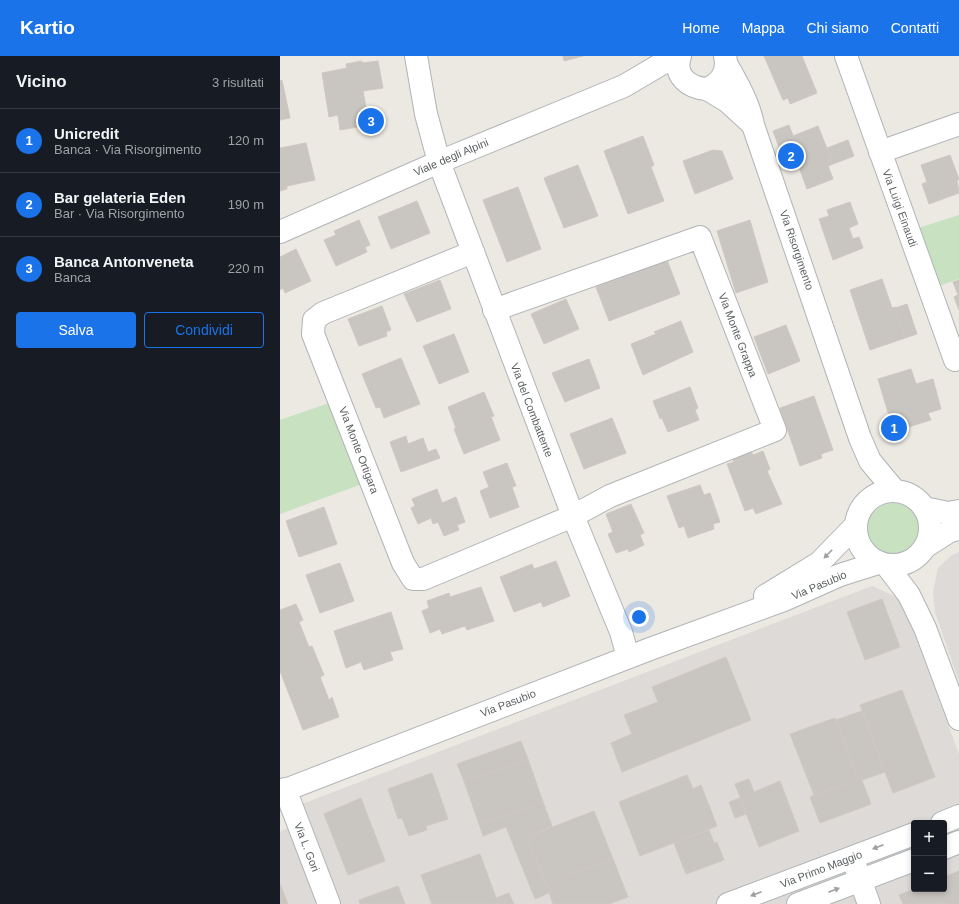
<!DOCTYPE html>
<html lang="it">
<meta charset="utf-8">
<style>
:root{--surface:#171b24;--page:#242831;--text:#f1f3f6;--muted:#9ea1a6;--line:#363941;--accent:#1a73e8}
body{margin:0;font-family:Arial,sans-serif;background:var(--page);color:var(--text)}
.controls{position:absolute;right:12px;bottom:12px;display:grid;overflow:hidden;border-radius:4px;box-shadow:0 2px 6px #0003}
.controls button{width:36px;height:36px;display:grid;place-items:center;padding:0;border:0;border-bottom:1px solid var(--line);background:var(--surface);color:var(--text);font:20px sans-serif}
.you{position:absolute;left:359px;top:561px;width:14px;height:14px;margin:-10px;border:3px solid #fff;border-radius:50%;background:#1a73e8;box-shadow:0 0 0 6px #1a73e833}
.badge{display:grid;place-items:center;width:26px;height:26px;border-radius:50%;background:var(--accent);color:#fff;font-size:13px;font-weight:700}
.pin{position:absolute;translate:-50% -50%;border:2px solid #fff;box-shadow:0 1px 4px #0006}
.list{margin:0;padding:0;list-style:none}
h2{display:flex;justify-content:space-between;align-items:center;height:52px;margin:0;padding:0 16px;font-size:17px}
h2 small{font-size:13px;font-weight:400;color:var(--muted)}
.list li{display:grid;grid-template-columns:26px 1fr auto;gap:12px;align-items:center;box-sizing:border-box;height:64px;padding:0 16px;border-top:1px solid var(--line)}
.list b{display:block;font-size:15px;white-space:nowrap}
.list p{margin:0;font-size:13px;white-space:nowrap;color:var(--muted)}
.list em{font-size:13px;font-style:normal;color:var(--muted)}
.actions{display:flex;gap:8px;padding:12px 16px}
.actions a{flex:1;padding:9px 0;border:1px solid var(--accent);border-radius:4px;text-align:center;font-size:14px;color:var(--accent)}
.actions .main{background:var(--accent);color:#fff}
.map{position:relative;flex:none;width:679px;height:848px;overflow:hidden}
header{display:flex;align-items:center;gap:24px;box-sizing:border-box;height:56px;padding:0 20px;background:var(--accent);color:#fff}
header strong{font-size:19px}
nav{display:flex;gap:22px;margin-inline-start:auto;font-size:14px}
main{display:flex}
aside{flex:1;background:var(--surface)}
.map>svg:first-child{display:block}
.industrial{fill:#dddad7;fill-rule:evenodd}
.green{fill:#c7e1c1}
.building{fill:#c9c5c1;stroke:#d0c8c1}
.lines{fill:none;stroke-linecap:round;stroke-linejoin:round}
.minor-casing{stroke:#b0b4b6;stroke-width:24}
.minor{stroke:#fff;stroke-width:22}
.oneway{fill:#9d9fa0}
.labels{text-anchor:middle;stroke-width:3;stroke-linejoin:round;paint-order:stroke}
.street-label{font-size:11px;fill:#5b5f61;stroke:#fff}
</style>
<header>
<strong>Kartio</strong>
<nav><a>Home</a><a>Mappa</a><a>Chi siamo</a><a>Contatti</a></nav>
</header>
<main>
<aside>
<h2>Vicino<small>3 risultati</small></h2>
<ul class="list">
<li><span class="badge">1</span><div><b>Unicredit</b><p>Banca · Via Risorgimento</p></div><em>120 m</em></li>
<li><span class="badge">2</span><div><b>Bar gelateria Eden</b><p>Bar · Via Risorgimento</p></div><em>190 m</em></li>
<li><span class="badge">3</span><div><b>Banca Antonveneta</b><p>Banca</p></div><em>220 m</em></li>
</ul>
<div class="actions"><a class="main">Salva</a><a>Condividi</a></div>
</aside>
<div class="map">
<svg width="679" height="848" viewBox="0 0 679 848">
<rect width="100%" height="100%" fill="#ece8e2"/>
<g class="industrial">
<polygon points="679,496 679,626 655,556 653,536 658,512 672,499"/>
<path d="M 592,530 L 621,543 L 679,698 L 679,848 L 61,848 L 22,748 ZM 634,767 L 664,767 L 664,833 L 634,833 Z"/>
<polygon points="18,767 49,848 0,848 0,776"/>
</g>
<g class="green">
<polygon points="679,159 679,223 650,233 629,175"/>
<polygon points="52,346 82,428 0,458 0,364"/>
<circle cx="614" cy="474" r="27"/>
</g>
<g class="building">
<polygon points="283,0 303,0 284,5"/>
<polygon points="484,0 522,0 537,37 510,48 508,42 503,44"/>
<polygon points="82,5 82,7 98,5 103,32 83,35 88,62 82,63 83,70 60,74 58,59 49,61 42,17 67,12 66,8"/>
<polygon points="2,24 10,62 0,64 0,25"/>
<polygon points="509,69 521,100 505,107 493,75"/>
<polygon points="538,70 552,105 547,107 553,123 527,133 517,106 522,104 513,80"/>
<polygon points="363,80 374,109 371,111 384,145 348,158 324,95"/>
<polygon points="568,84 574,100 548,110 547,107 552,105 547,92"/>
<polygon points="26,87 35,124 7,130 7,133 0,135 0,92"/>
<polygon points="433,94 442,95 453,123 415,138 403,105"/>
<polygon points="670,99 679,123 677,125 679,137 649,148 642,128 647,126 641,109"/>
<polygon points="298,109 318,160 284,172 264,122"/>
<polygon points="238,131 261,193 227,206 203,144"/>
<polygon points="137,145 150,177 111,193 98,161"/>
<polygon points="570,146 578,168 569,172 573,183 579,181 583,192 553,204 539,163 549,160 547,154"/>
<polygon points="79,164 90,189 85,191 87,196 56,210 44,184 56,179 54,175"/>
<polygon points="470,164 488,226 456,237 437,175"/>
<polygon points="16,193 31,225 5,237 3,232 0,234 0,201"/>
<polygon points="387,204 400,238 329,265 316,231"/>
<polygon points="602,223 612,252 615,251 625,282 590,294 570,234"/>
<polygon points="160,224 171,253 137,266 124,238"/>
<polygon points="679,224 679,254 674,241 678,239 673,226"/>
<polygon points="286,243 299,273 264,288 251,258"/>
<polygon points="627,248 637,278 625,282 615,252"/>
<polygon points="102,250 111,274 106,276 107,280 79,290 68,263"/>
<polygon points="401,265 413,296 363,319 351,288 376,278 374,276"/>
<polygon points="506,269 520,305 488,318 474,281"/>
<polygon points="174,278 189,316 159,328 143,290"/>
<polygon points="121,302 140,348 104,362 100,351 96,352 82,318"/>
<polygon points="309,303 320,332 285,346 272,317"/>
<polygon points="631,313 636,328 653,323 661,353 648,357 651,364 625,372 623,368 612,370 598,323"/>
<polygon points="410,331 418,352 415,354 419,364 388,376 382,362 380,363 373,345"/>
<polygon points="204,336 214,360 211,361 220,384 184,398 174,373 176,372 168,351"/>
<polygon points="534,340 553,394 541,398 542,402 520,410 500,352"/>
<polygon points="332,362 346,397 304,413 290,378"/>
<polygon points="126,380 128,388 143,382 148,396 156,393 160,402 121,416 110,386"/>
<polygon points="471,395 473,399 483,395 490,413 487,415 502,448 476,458 473,452 465,455 447,408 454,406 452,402"/>
<polygon points="227,407 236,430 232,431 239,451 210,462 200,435 209,431 203,416"/>
<polygon points="420,429 424,439 430,437 440,466 433,468 434,473 408,482 404,470 399,472 387,440"/>
<polygon points="157,433 162,447 176,441 185,466 177,469 179,474 164,480 158,466 153,468 151,462 138,468 131,452 135,450 132,443"/>
<polygon points="351,448 364,477 360,479 364,489 349,496 348,493 336,497 328,478 333,476 326,458"/>
<polygon points="44,451 57,488 19,501 6,465"/>
<polygon points="276,505 290,540 263,551 261,546 234,556 220,521 252,508 254,513"/>
<polygon points="60,507 74,545 40,557 26,519"/>
<polygon points="201,531 214,565 187,574 185,570 162,578 160,573 150,577 142,555 149,552 147,545 169,537 170,541"/>
<polygon points="602,543 620,591 585,604 567,556"/>
<polygon points="16,548 23,564 19,566 29,591 32,590 44,619 40,621 49,644 52,641 59,661 23,674 0,615 0,554"/>
<polygon points="111,556 123,593 110,596 113,604 84,614 81,606 66,612 54,575"/>
<polygon points="446,601 471,664 342,716 331,687 352,678 344,659 378,646 372,631"/>
<polygon points="622,634 655,721 613,737 580,649"/>
<polygon points="582,655 605,716 582,724 581,722 578,723 556,664"/>
<polygon points="555,662 578,723 534,739 510,678"/>
<polygon points="241,685 248,703 184,725 177,708"/>
<polygon points="248,703 263,746 199,768 184,725"/>
<polygon points="152,717 168,763 146,770 147,774 129,780 122,762 118,763 108,733"/>
<polygon points="407,719 413,733 421,729 437,770 360,800 339,746"/>
<polygon points="581,722 591,748 540,767 530,741"/>
<polygon points="469,723 474,736 500,725 519,775 479,791 455,728"/>
<polygon points="81,742 105,805 68,819 44,758"/>
<polygon points="460,742 466,758 455,762 449,746"/>
<polygon points="263,746 272,770 247,781 269,837 255,843 226,771 203,780 199,768"/>
<polygon points="314,755 333,803 266,828 247,781"/>
<polygon points="429,774 434,787 437,786 444,804 406,818 394,787"/>
<polygon points="200,798 216,842 229,837 234,848 152,848 141,819"/>
<polygon points="333,803 348,841 329,848 273,848 266,828"/>
<polygon points="679,815 679,848 623,848 619,839 634,833 664,833 664,821"/>
<polygon points="0,828 8,848 0,848"/>
<polygon points="118,830 125,848 80,848 79,844"/>
</g>
<g class="lines">
<g class="minor-casing">
<g id="minor">
<polyline points="136,0 146,58 159,106 293,460 341,576 348,601"/>
<path d="M 400,0 C 393,20 409,32 427,33 C 441,27 449,16 445,0"/>
<polyline points="566,0 675,304 679,302"/>
<path d="M 447,9 C 458,29 469,47 473,69 L 580,382 L 590,405 L 615,435"/>
<polyline points="427,33 447,45 472,68"/>
<polyline points="600,96 679,68"/>
<polyline points="0,176 159,106 344,30 395,0"/>
<polyline points="193,196 43,257 34,264 33,278 123,507 133,523 143,523 293,460 330,440 495,374 420,181 214,254"/>
<circle cx="613" cy="472" r="37"/>
<polyline points="644,452 668,457 679,455"/>
<polyline points="645,491 670,475 679,473"/>
<polyline points="607,510 629,539 645,572 679,663"/>
<polyline points="485,540 539,507 575,470"/>
<polyline points="5,733 49,848"/>
<polyline points="0,736 370,593 504,544 560,519 598,507"/>
<polyline points="662,767 679,760"/>
<polyline points="664,792 679,786"/>
<polyline points="576,812 589,848"/>
<polyline points="448,848 634,778"/>
<polyline points="518,848 634,804"/>
</g>
</g>
<use href="#minor" class="minor"/>
</g>
<defs><path id="oneway-solid" d="M-6-.8H1V-3.2L6.5 0L1 3.2V.8H-6Z"/></defs>
<g class="oneway">
<use href="#oneway-solid" transform="translate(548 498) rotate(134)"/>
<use href="#oneway-solid" transform="translate(598 791) rotate(159)"/>
<use href="#oneway-solid" transform="translate(554 834) rotate(-21)"/>
<use href="#oneway-solid" transform="translate(476 838) rotate(159)"/>
</g>
<g class="labels">
<g class="street-label">
<text transform="translate(171 101) rotate(-23)" y="4">Viale degli Alpini</text>
<text transform="translate(620 152) rotate(70)" y="4">Via Luigi Einaudi</text>
<text transform="translate(517 194) rotate(71)" y="4">Via Risorgimento</text>
<text transform="translate(458 279) rotate(69)" y="4">Via Monte Grappa</text>
<text transform="translate(252 354) rotate(69)" y="4">Via del Combattente</text>
<text transform="translate(79 394) rotate(69)" y="4">Via Monte Ortigara</text>
<text transform="translate(539 529) rotate(-23)" y="4">Via Pasubio</text>
<text transform="translate(228 647) rotate(-21)" y="4">Via Pasubio</text>
<text transform="translate(27 791) rotate(69)" y="4">Via L. Gori</text>
<text transform="translate(541 813) rotate(-21)" y="4">Via Primo Maggio</text>
</g>
</g>
</svg>
<div class="controls">
<button>+</button>
<button>−</button>
</div>
<div class="you"></div>
<div class="pin badge" style="left:614px;top:372px">1</div>
<div class="pin badge" style="left:511px;top:100px">2</div>
<div class="pin badge" style="left:91px;top:65px">3</div>
</div>
</main>
